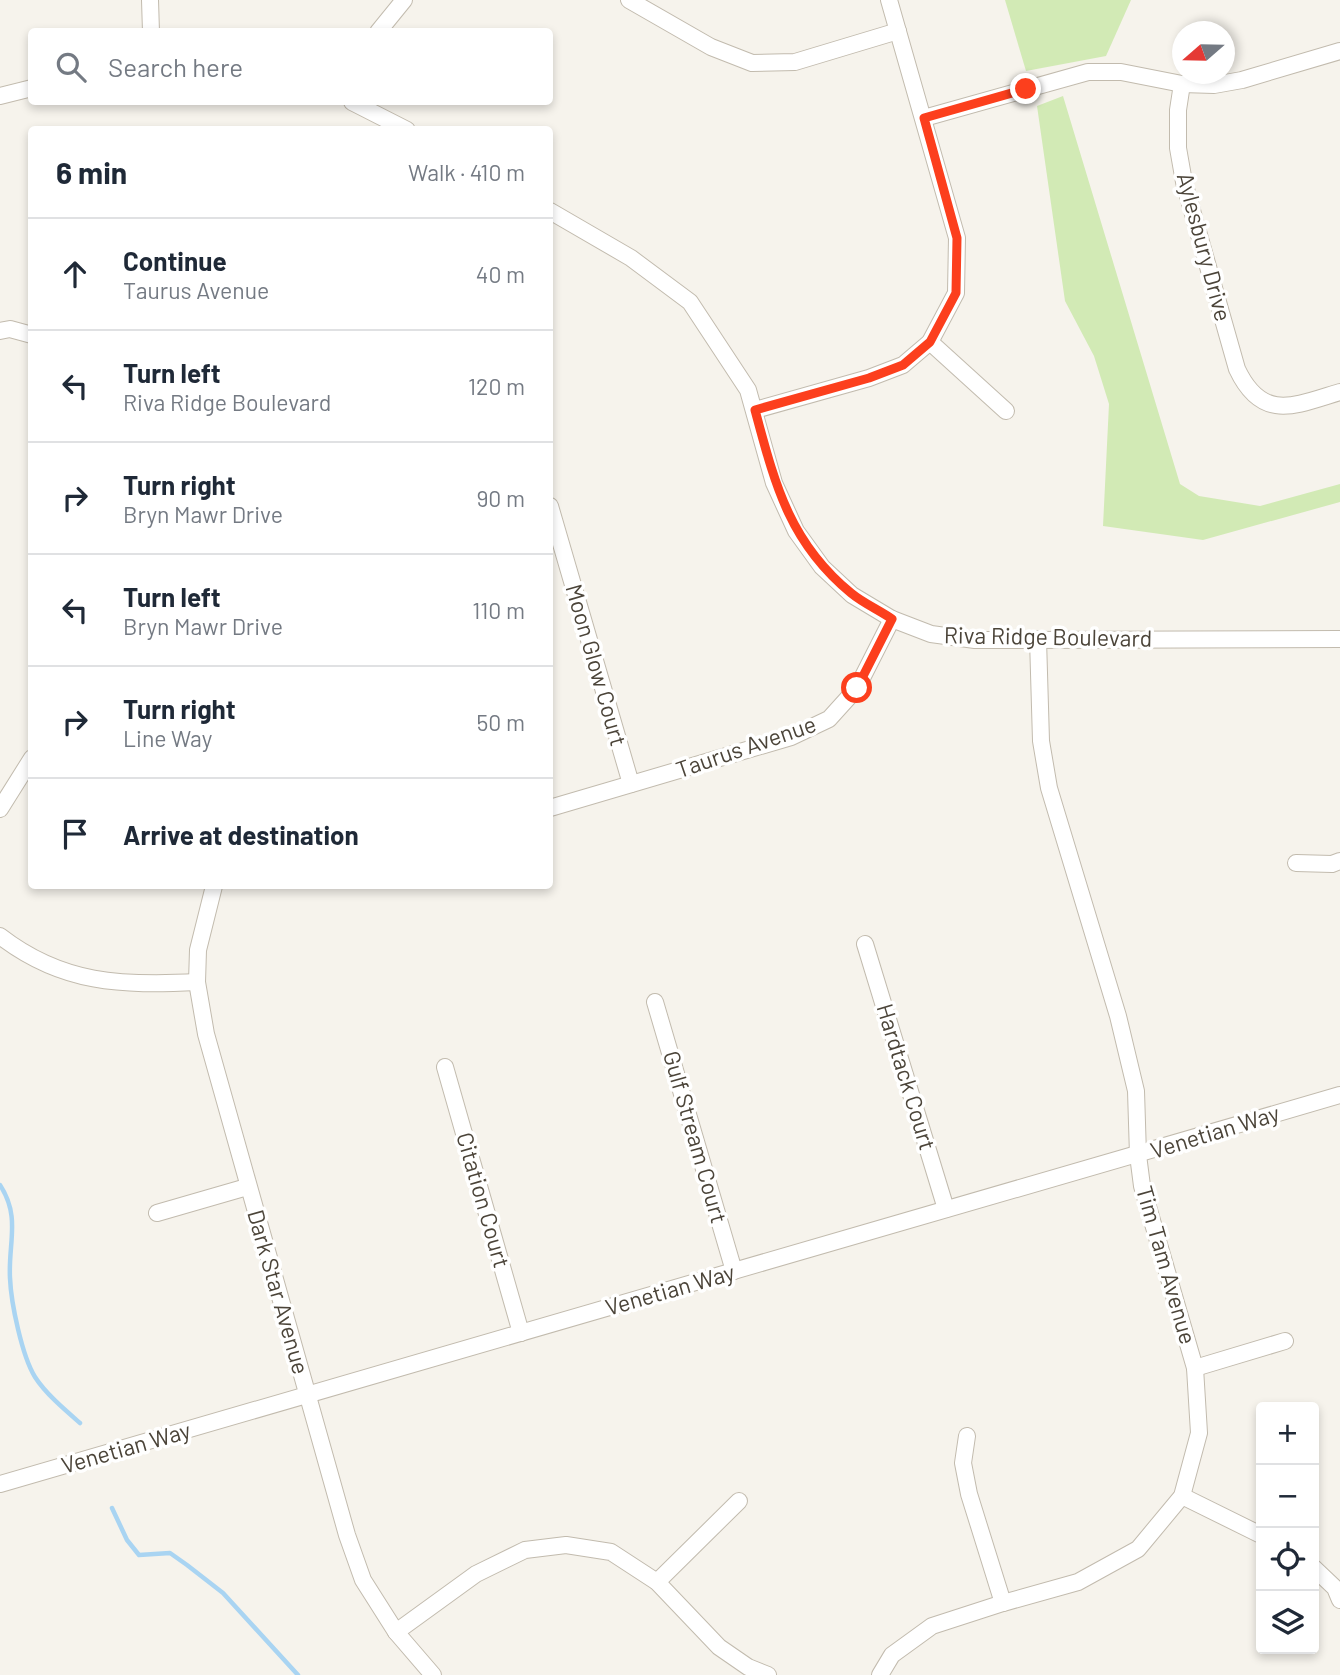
<!DOCTYPE html>
<meta charset="utf-8">
<style>
:root{--surface:#fff;--page:#f6f6f7;--text:#1f2937;--muted:#747a83;--line:#e0e1e3}
body{margin:0;font-family:Barlow,sans-serif;background:var(--page);color:var(--text)}
.controls{position:absolute;right:21px;bottom:21px;display:grid;overflow:hidden;border-radius:7px;box-shadow:0 4px 10px #0003}
.controls button{width:63px;height:63px;display:grid;place-items:center;padding:0;border:0;border-bottom:2px solid var(--line);background:var(--surface);color:var(--text);font:35px sans-serif}
.compass{position:absolute;left:1172px;top:21px;width:63px;height:63px;border-radius:50%;background:var(--surface);box-shadow:0 4px 10px #0003;rotate:250deg}
.stop{position:absolute;width:21px;height:21px;margin:-16px;border:5px solid #fc3f1d;border-radius:50%;background:#fff}
.stop.end{background:#fc3f1d;border-color:#fff;box-shadow:0 2px 7px #0008}
.list{margin:0;padding:0;list-style:none}
h2{display:flex;justify-content:space-between;align-items:center;height:91px;margin:0;padding:0 28px;font-size:30px}
h2 small{font-size:23px;font-weight:400;color:var(--muted)}
.list li{display:grid;grid-template-columns:46px 1fr auto;gap:21px;align-items:center;box-sizing:border-box;height:112px;padding:0 28px;border-top:2px solid var(--line)}
.list b{display:block;font-size:26px;white-space:nowrap}
.list p{margin:0;font-size:23px;white-space:nowrap;color:var(--muted)}
.list em{font-size:23px;font-style:normal;color:var(--muted)}
.icon{flex:none;width:38px;height:38px;fill:none;stroke:currentColor;stroke-width:2;stroke-linecap:round;stroke-linejoin:round}
.map{position:relative;flex:none;width:1340px;height:1675px;overflow:hidden}
.search{position:absolute;background:var(--surface);box-shadow:0 4px 10px #0003;left:28px;top:28px;width:525px;height:77px;display:flex;align-items:center;gap:18px;box-sizing:border-box;padding:0 24px;border-radius:7px;color:var(--muted);font-size:26px}
.panel{position:absolute;background:var(--surface);box-shadow:0 4px 10px #0003;left:28px;top:126px;width:525px;height:763px;border-radius:7px}
.map>svg:first-child{display:block}
.green{fill:#d2eab5}
.lines{fill:none;stroke-linecap:round;stroke-linejoin:round}
.stream{stroke:#a9d4f2;stroke-width:4.5}
.minor-casing{stroke:#c2bbae;stroke-width:18}
.minor{stroke:#fff;stroke-width:16}
.route{stroke:#fc3f1d;stroke-width:9}
.labels{text-anchor:middle;stroke-width:7;stroke-linejoin:round;paint-order:stroke}
.street-label{font-size:23px;fill:#4b4439;stroke:#fff}
</style>
<div class="map">
<svg width="1340" height="1675" viewBox="0 0 1340 1675">
<rect width="100%" height="100%" fill="#f6f3ec"/>
<g class="green">
<polygon points="1005,0 1131,0 1106,56 1026,71"/>
<polygon points="1063,96 1180,484 1199,496 1260,506 1340,484 1340,502 1203,540 1103,526 1109,404 1094,356 1065,301 1037,106"/>
</g>
<g class="lines">
<g class="stream">
<path d="M 0,1185 C 21,1217 8,1243 10,1278 C 11,1303 22,1356 35,1377 C 46,1394 65,1410 80,1423"/>
<polyline points="112,1508 127,1540 139,1555 170,1553 187,1565 223,1593 298,1675"/>
</g>
<g class="minor-casing">
<g id="minor">
<polyline points="150,0 151,32"/>
<polyline points="629,0 711,47 752,63 795,62 898,31"/>
<polyline points="378,32 404,0"/>
<path d="M 1182,84 L 1178,110 L 1178,148 L 1184,182 L 1237,369 C 1262,422 1294,406 1340,392"/>
<polyline points="0,96 32,88"/>
<polyline points="352,102 407,130"/>
<polyline points="924,118 1088,72 1121,72 1182,84 1214,85 1242,80 1340,51"/>
<polyline points="550,211 631,258 690,302 748,390 774,483 796,531 822,567 852,595 892,619 931,634 975,640 1340,639"/>
<polyline points="0,331 10,329 32,335"/>
<polyline points="930,342 1006,411"/>
<polyline points="755,410 869,378 903,365 930,342 956,293 957,238 889,0"/>
<polyline points="550,506 631,784"/>
<polyline points="550,808 791,737 829,719 857,688 892,619"/>
<polyline points="0,809 32,758"/>
<polyline points="1296,863 1332,864 1340,861"/>
<polyline points="214,886 198,950 197,982 206,1034 347,1535 363,1580 396,1632 433,1675"/>
<path d="M 0,936 C 62,984 122,986 197,982"/>
<polyline points="865,944 946,1209"/>
<polyline points="655,1002 734,1271"/>
<polyline points="445,1067 521,1333"/>
<polyline points="157,1213 247,1187"/>
<polyline points="1195,1368 1285,1341"/>
<polyline points="967,1436 963,1463 969,1494 1003,1603"/>
<polyline points="0,1484 1340,1095"/>
<polyline points="1182,1496 1261,1535"/>
<polyline points="1314,1568 1335,1588 1340,1600"/>
<polyline points="657,1582 739,1501"/>
<polyline points="396,1632 476,1574 525,1550 566,1545 611,1552 657,1582 719,1647 748,1667 768,1675"/>
<polyline points="880,1675 892,1655 932,1626 1003,1603 1078,1582 1138,1549 1182,1496 1199,1433 1195,1368 1142,1186 1138,1155 1136,1091 1118,1016 1049,788 1041,741 1038,639"/>
</g>
</g>
<use href="#minor" class="minor"/>
</g>
<g class="lines">
<path class="route" d="M 857,688 L 892,619 C 879,610 863,603 851,593 C 789,542 775,484 755,410 L 869,378 L 903,365 L 930,342 L 956,293 L 957,238 L 924,118 L 1026,89"/>
</g>
<g class="labels">
<g class="street-label">
<text transform="translate(1204 247) rotate(75)" y="8">Aylesbury Drive</text>
<text transform="translate(1048 637) rotate(1)" y="8">Riva Ridge Boulevard</text>
<text transform="translate(596 665) rotate(74)" y="8">Moon Glow Court</text>
<text transform="translate(746 747) rotate(-19)" y="8">Taurus Avenue</text>
<text transform="translate(906 1077) rotate(73)" y="8">Hardtack Court</text>
<text transform="translate(1215 1132) rotate(-17)" y="8">Venetian Way</text>
<text transform="translate(695 1137) rotate(74)" y="8">Gulf Stream Court</text>
<text transform="translate(483 1200) rotate(74)" y="8">Citation Court</text>
<text transform="translate(1166 1265) rotate(74)" y="8">Tim Tam Avenue</text>
<text transform="translate(670 1290) rotate(-16)" y="8">Venetian Way</text>
<text transform="translate(278 1292) rotate(74)" y="8">Dark Star Avenue</text>
<text transform="translate(126 1448) rotate(-16)" y="8">Venetian Way</text>
</g>
</g>
</svg>
<div class="controls">
<button>+</button>
<button>−</button>
<button><svg class="icon" aria-label="locate" viewBox="0 0 24 24"><circle cx="12" cy="12" r="6"/><path d="M12 2v4M12 18v4M2 12h4M18 12h4"/></svg></button>
<button><svg class="icon" aria-label="layers" viewBox="0 0 24 24"><path d="M12 4l9 5-9 5-9-5zM3 14l9 5 9-5"/></svg></button>
</div>
<svg class="compass" viewBox="-18 -18 36 36"><path d="M0-13l5 13h-10z" fill="#e53935"/><path d="M0 13l5-13h-10z" fill="#747a83"/></svg>
<div class="stop" style="left:857px;top:688px"></div>
<div class="stop end" style="left:1026px;top:89px"></div>
<div class="search"><svg class="icon" aria-label="search" viewBox="0 0 24 24"><circle cx="10" cy="10" r="6"/><path d="M15 15l6 6"/></svg>Search here</div>
<section class="panel">
<h2>6 min<small>Walk · 410 m</small></h2>
<ul class="list">
<li><svg class="icon" aria-label="ahead" viewBox="0 0 24 24"><path d="M12 20V5M6 11l6-6 6 6"/></svg><div><b>Continue</b><p>Taurus Avenue</p></div><em>40 m</em></li>
<li><svg class="icon" aria-label="left" viewBox="0 0 24 24"><path d="M17 20v-9H6M10 6l-5 5 5 5"/></svg><div><b>Turn left</b><p>Riva Ridge Boulevard</p></div><em>120 m</em></li>
<li><svg class="icon" aria-label="right" viewBox="0 0 24 24"><path d="M7 20v-9h11M14 6l5 5-5 5"/></svg><div><b>Turn right</b><p>Bryn Mawr Drive</p></div><em>90 m</em></li>
<li><svg class="icon" aria-label="left" viewBox="0 0 24 24"><path d="M17 20v-9H6M10 6l-5 5 5 5"/></svg><div><b>Turn left</b><p>Bryn Mawr Drive</p></div><em>110 m</em></li>
<li><svg class="icon" aria-label="right" viewBox="0 0 24 24"><path d="M7 20v-9h11M14 6l5 5-5 5"/></svg><div><b>Turn right</b><p>Line Way</p></div><em>50 m</em></li>
<li><svg class="icon" aria-label="arrive" viewBox="0 0 24 24"><path d="M6 21V4h12l-3 4 3 4H6"/></svg><div><b>Arrive at destination</b></div></li>
</ul>
</section>
</div>
